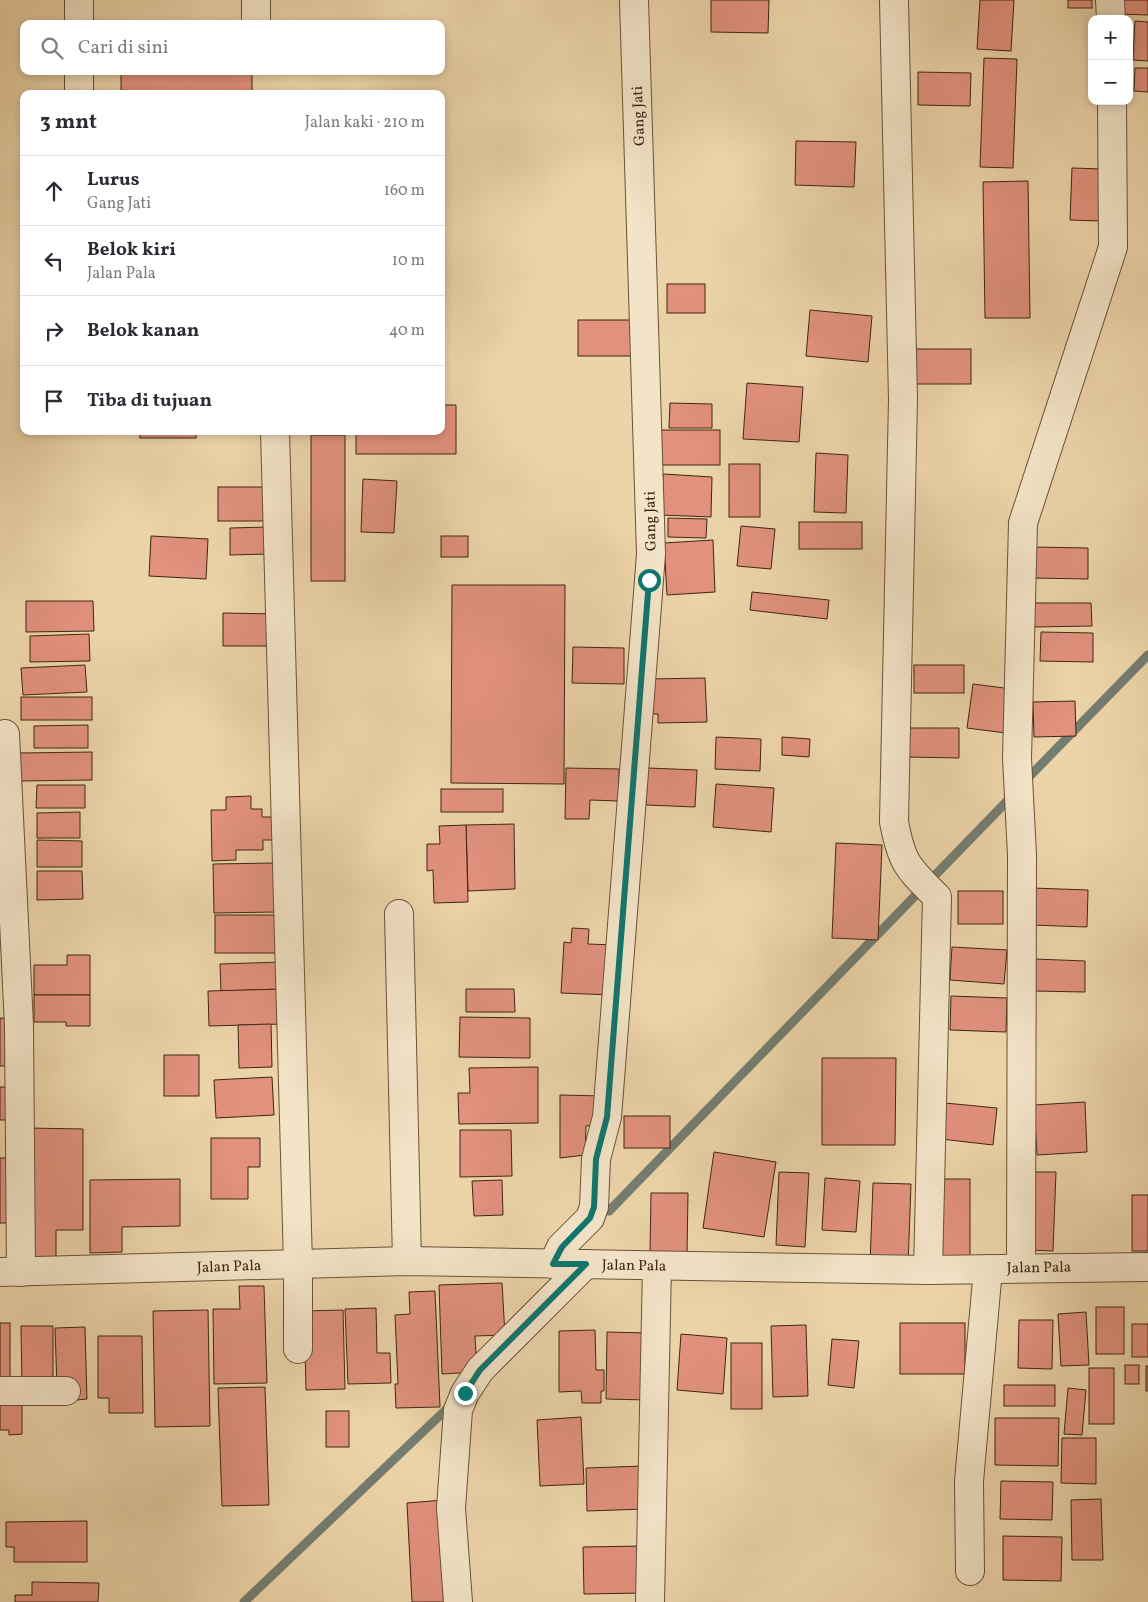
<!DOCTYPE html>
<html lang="id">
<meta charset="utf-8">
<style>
:root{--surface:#fff;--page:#f7f7f7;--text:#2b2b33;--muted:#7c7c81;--line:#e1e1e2}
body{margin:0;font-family:Vollkorn,serif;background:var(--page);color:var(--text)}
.controls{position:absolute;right:15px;top:15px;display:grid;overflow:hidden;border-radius:10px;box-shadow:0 2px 8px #0003}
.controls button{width:45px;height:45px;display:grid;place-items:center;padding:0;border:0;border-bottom:1px solid var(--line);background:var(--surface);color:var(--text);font:25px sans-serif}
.stop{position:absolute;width:15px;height:15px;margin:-11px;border:4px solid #0f766e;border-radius:50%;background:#fff}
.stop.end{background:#0f766e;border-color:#fff;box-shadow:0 1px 5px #0008}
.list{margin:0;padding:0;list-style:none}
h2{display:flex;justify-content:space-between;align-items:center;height:65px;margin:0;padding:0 20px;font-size:21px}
h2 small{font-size:16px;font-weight:400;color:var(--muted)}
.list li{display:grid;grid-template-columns:32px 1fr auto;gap:15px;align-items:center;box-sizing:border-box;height:70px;padding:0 20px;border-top:1px solid var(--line)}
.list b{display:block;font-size:19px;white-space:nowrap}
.list p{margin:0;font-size:16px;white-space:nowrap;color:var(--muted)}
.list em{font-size:16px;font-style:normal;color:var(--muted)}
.icon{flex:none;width:28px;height:28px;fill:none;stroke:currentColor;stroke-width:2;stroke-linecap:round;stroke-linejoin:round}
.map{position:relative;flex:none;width:1148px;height:1602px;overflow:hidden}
.search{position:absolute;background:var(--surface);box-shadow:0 2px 8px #0003;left:20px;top:20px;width:425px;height:55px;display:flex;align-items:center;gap:12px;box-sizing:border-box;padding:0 18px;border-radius:10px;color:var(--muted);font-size:19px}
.panel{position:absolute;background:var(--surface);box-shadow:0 2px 8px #0003;left:20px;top:90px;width:425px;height:345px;border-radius:10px}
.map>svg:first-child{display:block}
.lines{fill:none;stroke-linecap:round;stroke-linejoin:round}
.stream{stroke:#757d70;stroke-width:9}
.building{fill:#e1917e;stroke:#3f2613}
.minor-casing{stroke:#6a5238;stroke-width:30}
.minor{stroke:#f3e3c7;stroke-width:28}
.route{stroke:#0f766e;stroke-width:6}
.labels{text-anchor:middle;stroke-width:4;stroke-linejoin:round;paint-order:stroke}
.street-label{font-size:15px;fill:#3f2613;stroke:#f3e3c7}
</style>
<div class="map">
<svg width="1148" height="1602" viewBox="0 0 1148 1602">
<rect width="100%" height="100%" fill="#ecd4a9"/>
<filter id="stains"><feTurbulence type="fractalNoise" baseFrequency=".004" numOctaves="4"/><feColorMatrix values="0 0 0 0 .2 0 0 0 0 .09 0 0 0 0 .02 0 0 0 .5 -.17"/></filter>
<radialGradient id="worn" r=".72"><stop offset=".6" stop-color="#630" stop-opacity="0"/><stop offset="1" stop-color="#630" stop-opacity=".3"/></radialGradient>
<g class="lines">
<g class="stream">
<polyline points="1023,783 1148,655"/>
<polyline points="609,1211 1013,795"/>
<polyline points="244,1602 452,1404"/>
</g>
</g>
<g class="building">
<polygon points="711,0 769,0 768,33 711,32"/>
<polygon points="980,0 1014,0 1011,51 977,49"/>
<rect x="1068" y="0" width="24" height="8"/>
<polygon points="1116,0 1148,0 1148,15 1116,14"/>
<polygon points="1135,21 1148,22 1148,61 1133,60"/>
<polygon points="984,58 1017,59 1013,168 980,167"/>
<polygon points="1135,68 1148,68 1148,92 1134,91"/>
<rect x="121" y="71" width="131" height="23"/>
<polygon points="918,72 971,73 970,106 918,105"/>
<polygon points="796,141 856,142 854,187 795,185"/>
<polygon points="1072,168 1103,169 1101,221 1070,220"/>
<polygon points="1028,181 1030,318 985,318 983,182"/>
<rect x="667" y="284" width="38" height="29"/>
<polygon points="810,310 872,316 868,362 806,356"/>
<rect x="578" y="320" width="54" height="36"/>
<rect x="909" y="349" width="62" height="35"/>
<polygon points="747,383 803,387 799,442 743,439"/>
<polygon points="670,403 712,404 712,428 669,428"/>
<polygon points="441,405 456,405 456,454 356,454 356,431 441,431"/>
<rect x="659" y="430" width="61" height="35"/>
<rect x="140" y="431" width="56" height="7"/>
<polygon points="298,431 352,431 352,434"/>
<rect x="311" y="435" width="34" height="146"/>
<polygon points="816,453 848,455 846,513 814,512"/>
<rect x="729" y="464" width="31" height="53"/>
<polygon points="663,474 712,477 711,517 661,515"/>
<polygon points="363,479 397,481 394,533 361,532"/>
<rect x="218" y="487" width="47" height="34"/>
<polygon points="668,518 707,519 706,538 668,537"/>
<rect x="799" y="522" width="63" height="27"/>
<polygon points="741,526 775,529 771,569 737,566"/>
<polygon points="269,527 269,554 230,555 230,528"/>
<polygon points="151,536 208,539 206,579 149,576"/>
<rect x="441" y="536" width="27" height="21"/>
<polygon points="713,540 715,592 667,595 664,543"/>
<polygon points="1032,547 1088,548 1088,579 1032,578"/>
<polygon points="452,585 565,585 564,784 451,783"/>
<polygon points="752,592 829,600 827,619 750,610"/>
<polygon points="26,601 93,601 94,631 26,632"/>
<polygon points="1033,603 1091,603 1092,626 1033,627"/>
<polygon points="223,613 277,614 277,646 223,646"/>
<polygon points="1041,632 1093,633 1093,662 1040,661"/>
<polygon points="89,634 90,661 30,662 30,636"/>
<polygon points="573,647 624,648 624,684 572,683"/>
<polygon points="85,665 87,692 23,695 21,668"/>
<rect x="914" y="665" width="50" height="28"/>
<polygon points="705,678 707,722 658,723 658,714 651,714 650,679"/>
<polygon points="973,684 1012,689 1006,733 967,728"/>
<rect x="21" y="697" width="71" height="23"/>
<polygon points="1075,701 1076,736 1034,737 1033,702"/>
<polygon points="88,725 88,748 34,748 34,726"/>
<polygon points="907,728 959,728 959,758 906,757"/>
<polygon points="716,737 761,739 760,771 715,769"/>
<polygon points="782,737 810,739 809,757 782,755"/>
<polygon points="92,752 92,780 20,781 20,753"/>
<polygon points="566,768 619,769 619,801 590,800 589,819 565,819"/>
<polygon points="648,768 697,770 695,807 646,805"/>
<polygon points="716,784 774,788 771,832 713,827"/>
<polygon points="37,785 85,785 85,808 36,808"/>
<rect x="441" y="789" width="62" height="23"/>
<polygon points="251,796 251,809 262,809 262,817 283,817 284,840 263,840 263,850 236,850 236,860 212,861 211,810 226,810 226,797"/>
<polygon points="80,812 80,838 37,838 37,813"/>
<polygon points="514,824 515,889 468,891 466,825"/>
<polygon points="466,825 468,902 434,903 433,870 427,871 427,844 440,844 439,826"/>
<polygon points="37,840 82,841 82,867 37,867"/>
<polygon points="836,843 882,845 878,940 832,938"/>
<polygon points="276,863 277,912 214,913 213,864"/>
<polygon points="37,871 82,871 83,899 37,900"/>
<polygon points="1032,888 1088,890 1087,927 1031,925"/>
<rect x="958" y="891" width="45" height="33"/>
<rect x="215" y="915" width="62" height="38"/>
<polygon points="572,928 589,929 588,944 614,945 612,995 561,993 564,942 571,943"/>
<polygon points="952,947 1007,950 1004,984 950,980"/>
<polygon points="67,955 90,955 90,995 34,995 34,965 67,965"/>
<polygon points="1035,959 1085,961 1085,992 1034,991"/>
<polygon points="282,962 283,989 221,991 220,964"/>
<polygon points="283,989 283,1024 209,1026 208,991"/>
<polygon points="466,989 514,989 515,1012 466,1012"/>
<polygon points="34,995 90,995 90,1026 66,1026 66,1022 34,1022"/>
<polygon points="951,996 1007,998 1006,1032 950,1030"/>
<polygon points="460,1017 530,1018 530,1058 459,1057"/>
<polygon points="0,1018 12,1019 10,1066 0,1066"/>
<polygon points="271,1024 272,1067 239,1068 238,1025"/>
<rect x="164" y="1055" width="35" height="41"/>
<polygon points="822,1058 896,1058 895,1145 822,1145"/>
<polygon points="538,1067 538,1123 459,1124 458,1093 470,1093 469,1068"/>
<polygon points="272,1077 274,1115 216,1118 214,1080"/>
<rect x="0" y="1087" width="9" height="33"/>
<polygon points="560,1095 603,1096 600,1124 586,1126 585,1155 560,1158"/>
<polygon points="1085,1102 1087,1152 1037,1155 1034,1105"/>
<polygon points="945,1103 997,1108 993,1145 941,1139"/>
<rect x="624" y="1116" width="46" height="32"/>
<polygon points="27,1128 83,1129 83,1230 56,1230 56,1262 27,1262"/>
<polygon points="460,1130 511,1130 512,1176 460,1177"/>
<polygon points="211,1138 260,1138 260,1167 248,1167 248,1199 211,1199"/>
<polygon points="714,1152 776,1162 764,1237 703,1228"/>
<rect x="0" y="1158" width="17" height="65"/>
<polygon points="779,1172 809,1173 805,1247 776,1245"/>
<polygon points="1031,1172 1056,1172 1053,1251 1028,1250"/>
<polygon points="825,1178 860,1181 856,1232 822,1230"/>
<polygon points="180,1179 180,1226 122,1227 122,1252 90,1253 90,1180"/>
<rect x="935" y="1179" width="35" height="77"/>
<polygon points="502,1180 503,1215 474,1216 472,1181"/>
<polygon points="873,1183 911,1184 908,1266 870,1265"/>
<polygon points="651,1193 688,1193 687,1254 650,1253"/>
<rect x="1132" y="1195" width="16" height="56"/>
<polygon points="502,1283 505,1335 475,1336 477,1372 442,1374 439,1285"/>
<polygon points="239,1286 264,1286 267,1383 214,1384 213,1309 240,1309"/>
<polygon points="435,1291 440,1407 396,1408 395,1384 398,1384 395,1315 410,1314 409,1292"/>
<rect x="1096" y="1307" width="28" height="47"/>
<polygon points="376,1308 377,1353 390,1353 391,1383 348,1384 345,1309"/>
<polygon points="208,1310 210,1426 155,1427 153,1311"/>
<polygon points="343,1310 345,1389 306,1390 304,1311"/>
<polygon points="1086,1312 1089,1365 1061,1366 1058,1314"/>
<polygon points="1019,1320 1053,1320 1052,1369 1018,1368"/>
<rect x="0" y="1323" width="10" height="58"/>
<rect x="900" y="1323" width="65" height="51"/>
<rect x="1132" y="1324" width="16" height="33"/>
<polygon points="806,1325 808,1396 773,1397 771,1326"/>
<polygon points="21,1326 53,1326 53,1385 22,1385"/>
<polygon points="85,1327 87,1399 77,1400 76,1387 57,1388 55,1328"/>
<polygon points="595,1330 596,1370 604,1370 604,1391 601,1391 601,1403 582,1403 581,1391 559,1392 559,1331"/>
<polygon points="607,1332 649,1333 647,1400 606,1399"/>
<polygon points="681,1334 727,1338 723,1394 677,1390"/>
<polygon points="98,1336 142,1336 143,1413 109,1413 109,1398 98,1398"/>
<polygon points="832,1339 859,1341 854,1388 828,1385"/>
<rect x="731" y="1343" width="31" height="66"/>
<rect x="1125" y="1365" width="14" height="19"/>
<rect x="1146" y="1366" width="2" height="25"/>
<rect x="1089" y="1368" width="25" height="56"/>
<rect x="1004" y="1385" width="51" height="21"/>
<polygon points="265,1387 269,1505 222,1506 218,1388"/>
<polygon points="1068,1388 1086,1390 1082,1435 1064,1434"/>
<polygon points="0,1397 22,1397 22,1434 9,1435 9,1430 0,1430"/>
<rect x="326" y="1411" width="23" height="36"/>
<polygon points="581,1417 584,1484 540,1486 537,1420"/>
<polygon points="995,1418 1059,1418 1058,1466 995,1465"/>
<polygon points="1062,1438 1096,1438 1096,1484 1061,1483"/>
<polygon points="644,1466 645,1509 587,1511 586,1468"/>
<polygon points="1001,1481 1053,1482 1052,1520 1000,1519"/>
<polygon points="1101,1499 1103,1560 1072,1560 1071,1500"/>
<polygon points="444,1500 450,1602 412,1602 407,1503"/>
<polygon points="87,1521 87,1562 14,1562 14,1547 6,1547 6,1522"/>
<polygon points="1003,1536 1062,1537 1061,1581 1003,1580"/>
<polygon points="643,1546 644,1593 584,1594 583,1547"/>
<polygon points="32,1582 99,1583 98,1602 15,1602 15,1595 32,1595"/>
</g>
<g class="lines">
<g class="minor-casing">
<g id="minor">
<polyline points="79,0 79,24"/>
<path d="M 894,0 L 903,399 L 894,822 C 902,864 908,868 937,897 L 928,1270"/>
<polyline points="1110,0 1111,19"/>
<polyline points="256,24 256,0"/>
<polyline points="79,71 79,94"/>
<polyline points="275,431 298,1264 298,1349"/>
<polyline points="5,734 19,1026 21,1272"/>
<polyline points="399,914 407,1261"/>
<polyline points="553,1264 561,1247 590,1218 594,1207 596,1159 607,1117 649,580 651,554 634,0"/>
<polyline points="1021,1268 1022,855 1017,758 1023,523 1113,247 1112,101"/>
<polyline points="0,1272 407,1261 928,1270 1148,1267"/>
<polyline points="0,1391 66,1391"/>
<polyline points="970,1571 969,1481 988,1269"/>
<polyline points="458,1602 451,1508 458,1410 465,1393 480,1370 586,1264"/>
<polyline points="650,1602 657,1266"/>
</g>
</g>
<use href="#minor" class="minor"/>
</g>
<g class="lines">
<polyline class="route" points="465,1393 480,1370 586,1264 553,1264 562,1247 590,1218 594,1207 596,1159 607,1117 649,580"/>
</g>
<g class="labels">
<g class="street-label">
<text transform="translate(638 116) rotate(-92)" y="5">Gang Jati</text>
<text transform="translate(650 521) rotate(-91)" y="5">Gang Jati</text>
<text transform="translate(634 1265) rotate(1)" y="5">Jalan Pala</text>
<text transform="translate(229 1266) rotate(-2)" y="5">Jalan Pala</text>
<text transform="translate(1039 1267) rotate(-1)" y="5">Jalan Pala</text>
</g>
</g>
<rect width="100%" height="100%" filter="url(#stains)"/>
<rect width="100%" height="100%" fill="url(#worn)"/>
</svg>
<div class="controls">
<button>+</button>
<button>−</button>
</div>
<div class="stop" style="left:649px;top:580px"></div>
<div class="stop end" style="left:465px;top:1393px"></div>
<div class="search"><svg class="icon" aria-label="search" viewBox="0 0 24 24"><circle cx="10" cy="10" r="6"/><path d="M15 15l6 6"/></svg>Cari di sini</div>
<section class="panel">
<h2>3 mnt<small>Jalan kaki · 210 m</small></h2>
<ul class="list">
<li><svg class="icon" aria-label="ahead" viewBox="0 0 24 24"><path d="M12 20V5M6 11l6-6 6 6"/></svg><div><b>Lurus</b><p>Gang Jati</p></div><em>160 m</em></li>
<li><svg class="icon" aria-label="left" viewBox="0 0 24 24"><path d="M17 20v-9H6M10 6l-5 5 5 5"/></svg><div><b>Belok kiri</b><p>Jalan Pala</p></div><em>10 m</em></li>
<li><svg class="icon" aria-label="right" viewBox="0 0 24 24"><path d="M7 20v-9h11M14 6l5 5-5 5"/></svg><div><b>Belok kanan</b></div><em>40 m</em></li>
<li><svg class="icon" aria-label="arrive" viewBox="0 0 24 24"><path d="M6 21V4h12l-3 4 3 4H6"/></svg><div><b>Tiba di tujuan</b></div></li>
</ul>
</section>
</div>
